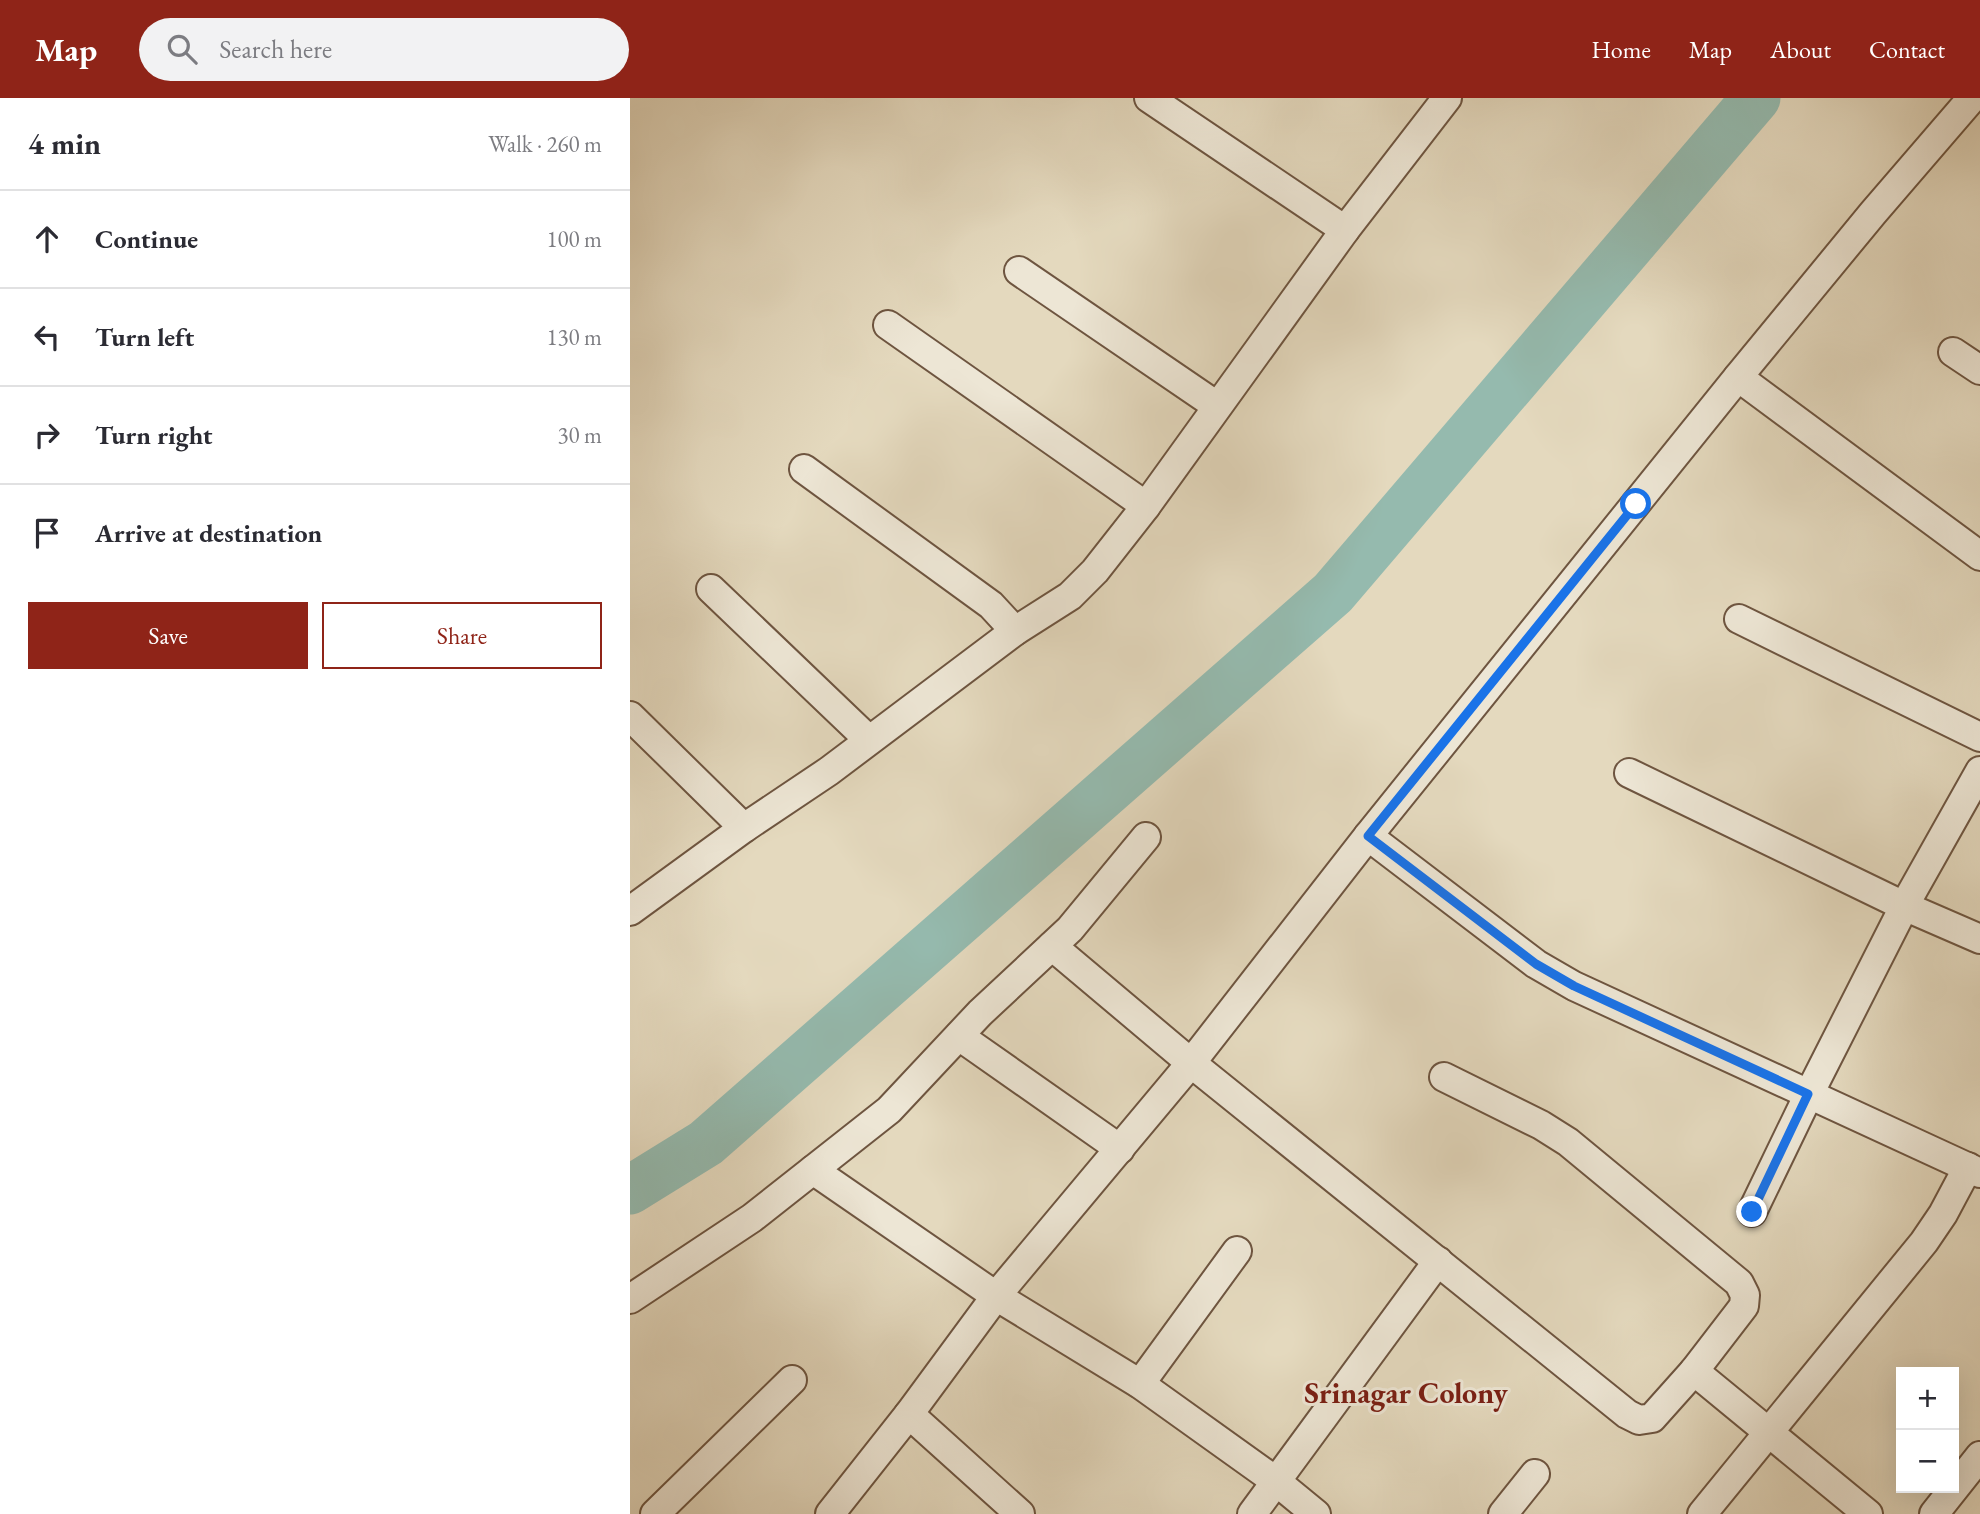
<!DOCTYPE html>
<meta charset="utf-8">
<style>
:root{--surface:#fff;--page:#f2f2f3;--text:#2b2b33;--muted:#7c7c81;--line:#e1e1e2;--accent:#8f2418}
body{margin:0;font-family:"EB Garamond",serif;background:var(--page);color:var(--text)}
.controls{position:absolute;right:21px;bottom:21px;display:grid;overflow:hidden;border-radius:0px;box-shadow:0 7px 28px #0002}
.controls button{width:63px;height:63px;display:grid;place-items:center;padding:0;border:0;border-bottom:2px solid var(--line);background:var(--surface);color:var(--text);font:35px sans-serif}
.stop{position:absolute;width:21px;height:21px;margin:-16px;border:5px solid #1a73e8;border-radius:50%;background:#fff}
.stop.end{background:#1a73e8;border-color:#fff;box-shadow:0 2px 7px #0008}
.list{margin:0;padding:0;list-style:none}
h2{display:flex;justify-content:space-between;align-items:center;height:91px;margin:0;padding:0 28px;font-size:30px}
h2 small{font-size:23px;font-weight:400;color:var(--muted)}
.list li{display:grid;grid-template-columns:46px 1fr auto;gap:21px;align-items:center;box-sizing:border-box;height:98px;padding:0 28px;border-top:2px solid var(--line)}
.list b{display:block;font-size:26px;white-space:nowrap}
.list em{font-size:23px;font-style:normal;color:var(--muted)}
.actions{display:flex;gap:14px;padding:21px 28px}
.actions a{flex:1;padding:16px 0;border:2px solid var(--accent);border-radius:0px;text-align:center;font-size:24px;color:var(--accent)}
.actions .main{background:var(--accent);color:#fff}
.icon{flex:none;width:38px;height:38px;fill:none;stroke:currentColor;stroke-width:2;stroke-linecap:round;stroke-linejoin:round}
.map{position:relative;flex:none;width:1350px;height:1416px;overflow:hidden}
header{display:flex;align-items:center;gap:42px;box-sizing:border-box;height:98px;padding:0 35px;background:var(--accent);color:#fff}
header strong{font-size:33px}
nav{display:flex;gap:38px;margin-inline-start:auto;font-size:24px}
.search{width:490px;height:63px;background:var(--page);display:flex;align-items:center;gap:18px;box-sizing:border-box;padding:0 24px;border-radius:38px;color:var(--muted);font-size:26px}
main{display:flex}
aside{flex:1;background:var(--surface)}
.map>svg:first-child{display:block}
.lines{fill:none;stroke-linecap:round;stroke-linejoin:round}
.river{stroke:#95baae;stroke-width:49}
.street-casing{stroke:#6e5540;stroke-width:32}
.street{stroke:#ede6d5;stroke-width:28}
.route{stroke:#1a73e8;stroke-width:9}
.labels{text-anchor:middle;stroke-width:6;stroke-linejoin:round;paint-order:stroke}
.neighbourhood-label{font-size:30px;font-weight:bold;fill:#7a1f14;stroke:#ede6d5}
</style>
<header>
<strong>Map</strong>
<div class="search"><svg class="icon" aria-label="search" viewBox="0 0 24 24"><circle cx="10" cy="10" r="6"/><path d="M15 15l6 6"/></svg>Search here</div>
<nav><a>Home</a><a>Map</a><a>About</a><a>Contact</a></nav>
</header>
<main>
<aside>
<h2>4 min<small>Walk · 260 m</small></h2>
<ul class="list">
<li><svg class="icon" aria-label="ahead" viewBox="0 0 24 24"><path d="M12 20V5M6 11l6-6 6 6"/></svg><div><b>Continue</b></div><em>100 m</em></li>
<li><svg class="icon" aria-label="left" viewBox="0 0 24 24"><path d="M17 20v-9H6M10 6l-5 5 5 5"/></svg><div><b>Turn left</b></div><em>130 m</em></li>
<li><svg class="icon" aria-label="right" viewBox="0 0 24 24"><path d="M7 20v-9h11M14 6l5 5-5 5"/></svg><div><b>Turn right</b></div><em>30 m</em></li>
<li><svg class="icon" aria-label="arrive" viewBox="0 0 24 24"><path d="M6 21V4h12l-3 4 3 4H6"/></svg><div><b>Arrive at destination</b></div></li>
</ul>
<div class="actions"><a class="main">Save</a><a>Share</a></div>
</aside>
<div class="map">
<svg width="1350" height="1416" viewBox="0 0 1350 1416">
<rect width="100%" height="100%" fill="#e4d9be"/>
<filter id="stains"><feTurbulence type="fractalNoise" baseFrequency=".00286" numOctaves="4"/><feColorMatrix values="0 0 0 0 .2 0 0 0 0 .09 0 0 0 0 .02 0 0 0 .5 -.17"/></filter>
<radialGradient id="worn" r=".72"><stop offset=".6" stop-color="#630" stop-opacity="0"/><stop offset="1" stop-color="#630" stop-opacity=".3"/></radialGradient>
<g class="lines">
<polyline class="river" points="0,1092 76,1045 703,495 1126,0"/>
<g class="street-casing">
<g id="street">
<polyline points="519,0 715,132"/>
<polyline points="389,173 587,308"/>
<polyline points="258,227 516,408"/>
<polyline points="1323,254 1350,272"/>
<polyline points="1108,279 1350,458"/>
<polyline points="174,371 361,507 385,533"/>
<polyline points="81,491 239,642"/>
<polyline points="1109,521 1350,639"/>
<polyline points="0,618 114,730"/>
<polyline points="999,675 1274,808 1350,841"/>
<polyline points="738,738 906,866 944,888 1350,1075"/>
<polyline points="0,813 114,730 199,673 385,533 440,498 465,473 516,408 715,132 817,0"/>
<polyline points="422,848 561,965 997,1316 1009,1322 1022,1320 1064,1273 1114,1208 1115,1197 1109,1185 938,1044 911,1027 814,979"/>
<polyline points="329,938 490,1051"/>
<polyline points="183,1072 366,1198 510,1286 647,1384 686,1416"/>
<polyline points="1122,1114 1179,996 1278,801 1350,673"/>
<polyline points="0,1201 122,1120 259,1012 350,915 440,831 516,739"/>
<polyline points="1064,1273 1238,1416"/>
<polyline points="510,1286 607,1153"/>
<polyline points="279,1316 390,1416"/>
<polyline points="25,1416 162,1282"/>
<polyline points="200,1416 279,1316 366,1198 561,965 738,738 1108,279 1243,115 1342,0"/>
<polyline points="622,1416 808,1163"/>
<polyline points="873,1416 905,1376"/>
<polyline points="1072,1416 1294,1144 1313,1116 1338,1069"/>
<polyline points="1304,1416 1350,1358"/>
</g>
</g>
<use href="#street" class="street"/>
</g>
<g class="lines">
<polyline class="route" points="1006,406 738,738 906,866 944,888 1178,996 1122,1114"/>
</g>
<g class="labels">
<g class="neighbourhood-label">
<text x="776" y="1305">Srinagar Colony</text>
</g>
</g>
<rect width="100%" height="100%" filter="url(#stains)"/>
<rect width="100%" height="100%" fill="url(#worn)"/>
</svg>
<div class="controls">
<button>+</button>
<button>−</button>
</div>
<div class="stop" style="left:1006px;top:406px"></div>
<div class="stop end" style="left:1122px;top:1114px"></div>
</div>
</main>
